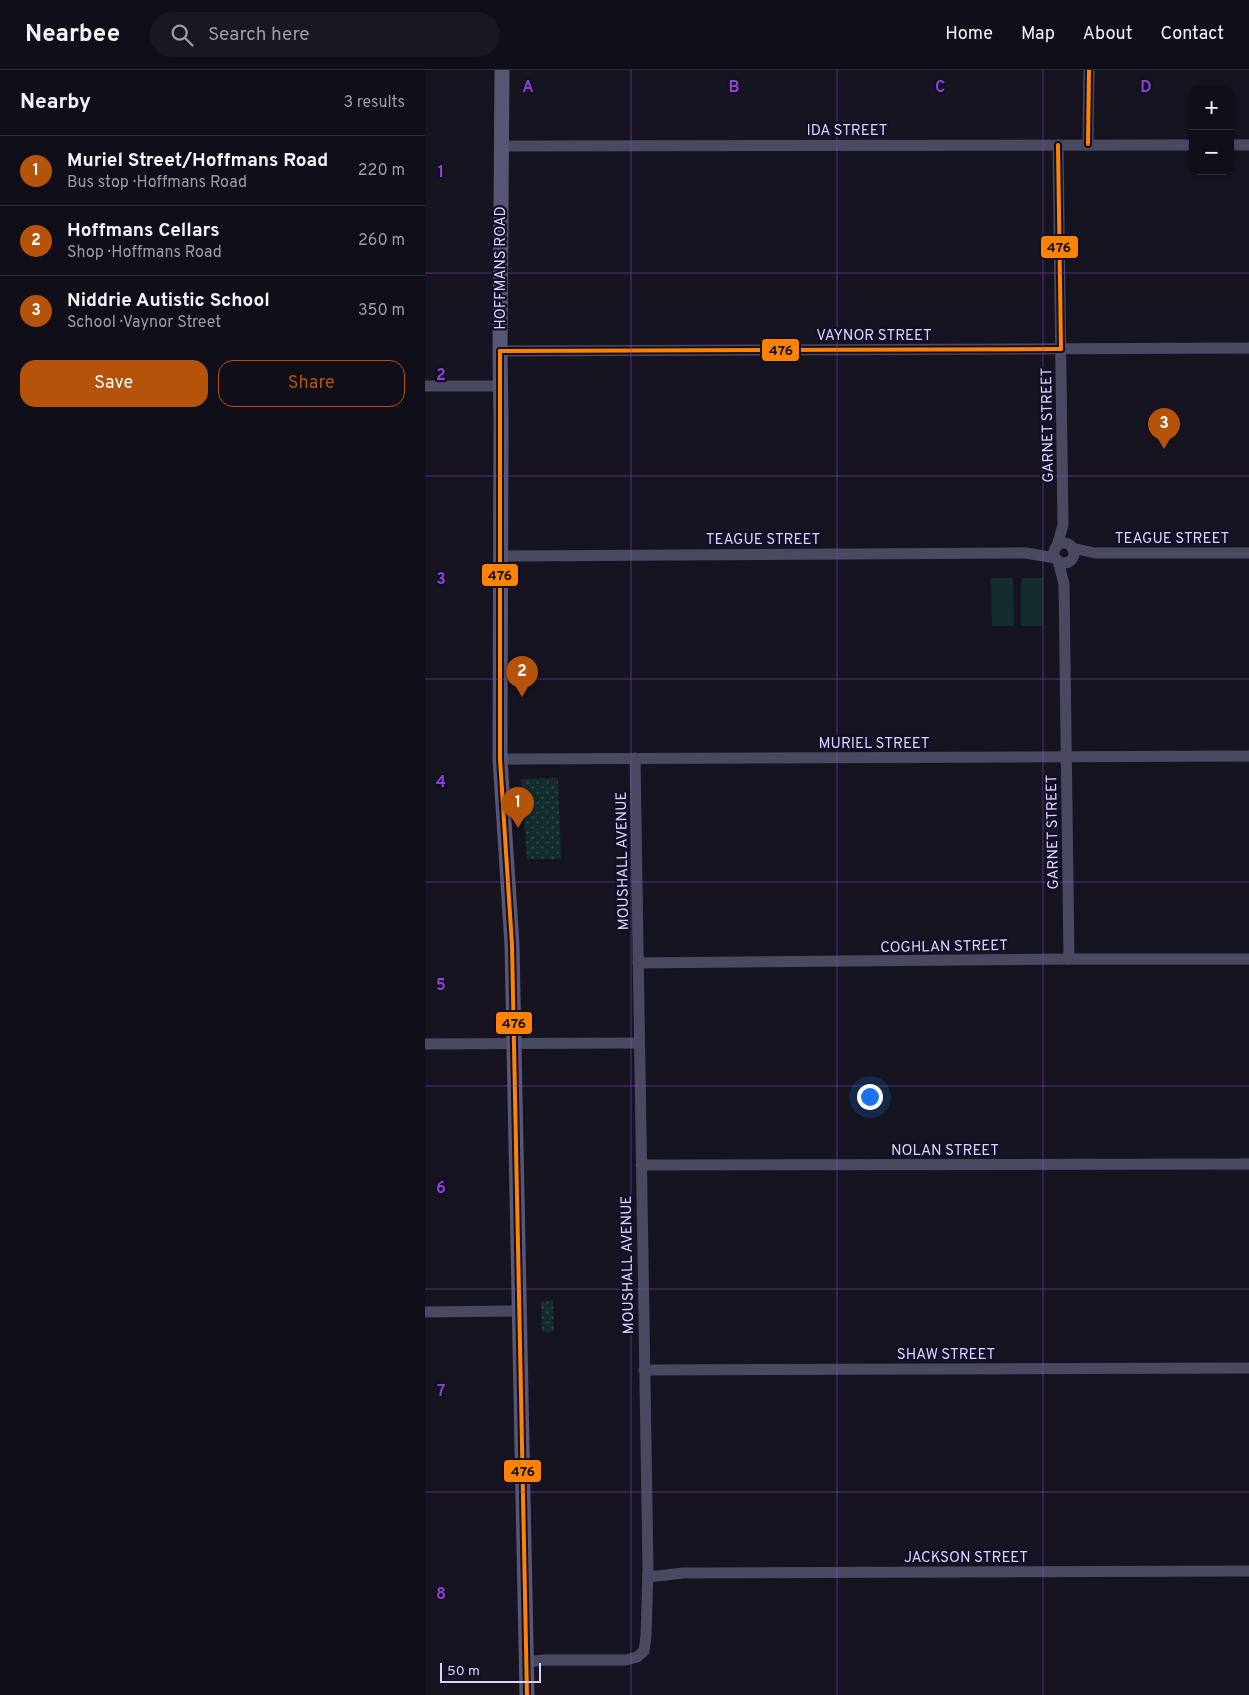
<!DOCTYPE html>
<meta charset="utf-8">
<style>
:root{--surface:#100f19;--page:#191822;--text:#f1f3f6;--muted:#9c9ca2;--line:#302f38;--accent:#b45309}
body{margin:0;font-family:Overpass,sans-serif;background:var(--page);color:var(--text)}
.controls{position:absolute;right:15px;top:15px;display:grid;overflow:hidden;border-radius:10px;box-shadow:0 1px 4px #0004}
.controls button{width:45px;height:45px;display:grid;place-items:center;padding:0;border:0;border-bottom:1px solid var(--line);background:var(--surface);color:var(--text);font:25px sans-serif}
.scale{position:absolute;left:15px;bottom:12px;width:101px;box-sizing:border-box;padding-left:5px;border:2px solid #d9d4ff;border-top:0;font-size:14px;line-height:18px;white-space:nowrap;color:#d9d4ff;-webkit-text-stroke:4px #130f26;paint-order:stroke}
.you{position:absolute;left:444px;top:1026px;width:18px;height:18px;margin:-12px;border:4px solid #fff;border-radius:50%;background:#1a73e8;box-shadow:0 0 0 8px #1a73e833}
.badge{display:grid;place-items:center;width:32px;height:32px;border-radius:50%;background:var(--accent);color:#fff;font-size:16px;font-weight:700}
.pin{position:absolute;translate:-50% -41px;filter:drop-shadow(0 1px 2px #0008)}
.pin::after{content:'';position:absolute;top:26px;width:18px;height:15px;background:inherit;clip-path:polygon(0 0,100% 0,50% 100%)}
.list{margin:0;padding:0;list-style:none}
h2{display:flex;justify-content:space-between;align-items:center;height:65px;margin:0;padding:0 20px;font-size:21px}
h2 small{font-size:16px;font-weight:400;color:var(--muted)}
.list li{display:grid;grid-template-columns:32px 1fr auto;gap:15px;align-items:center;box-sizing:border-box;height:70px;padding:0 20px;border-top:1px solid var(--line)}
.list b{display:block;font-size:19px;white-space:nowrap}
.list p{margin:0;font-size:16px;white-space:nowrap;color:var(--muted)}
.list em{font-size:16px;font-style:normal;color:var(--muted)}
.actions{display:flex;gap:10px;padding:15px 20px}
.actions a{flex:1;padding:11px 0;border:1px solid var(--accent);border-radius:15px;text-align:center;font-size:18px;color:var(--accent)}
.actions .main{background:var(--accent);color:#fff}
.icon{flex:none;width:28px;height:28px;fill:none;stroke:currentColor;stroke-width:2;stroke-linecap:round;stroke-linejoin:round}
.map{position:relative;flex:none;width:824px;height:1625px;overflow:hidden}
header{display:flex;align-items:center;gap:30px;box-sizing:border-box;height:70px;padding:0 25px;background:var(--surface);border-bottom:1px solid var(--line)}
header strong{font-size:24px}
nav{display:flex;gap:28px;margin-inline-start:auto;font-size:18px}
.search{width:350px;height:45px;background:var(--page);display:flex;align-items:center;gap:12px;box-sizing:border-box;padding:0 18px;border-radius:28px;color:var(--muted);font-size:19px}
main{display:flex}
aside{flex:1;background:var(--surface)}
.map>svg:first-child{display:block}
.grass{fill:url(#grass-dots)}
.pitch{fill:#132c2d}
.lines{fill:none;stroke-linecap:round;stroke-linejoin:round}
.street{stroke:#4a4962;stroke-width:11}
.secondary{stroke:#575674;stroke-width:15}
.bus-1-casing{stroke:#130f26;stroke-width:8}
.bus-1{stroke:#ff8200;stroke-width:4}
.grid{fill:none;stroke:#8945c9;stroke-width:1;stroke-opacity:0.55}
.labels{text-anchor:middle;stroke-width:4.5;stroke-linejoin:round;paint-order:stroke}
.street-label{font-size:15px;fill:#d9d4ff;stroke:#130f26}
.grid-label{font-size:16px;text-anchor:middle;font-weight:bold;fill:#8945c9;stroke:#130f26;stroke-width:4.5;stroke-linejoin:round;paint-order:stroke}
.line-badge{stroke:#130f26;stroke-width:2}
.pale-badge-label{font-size:14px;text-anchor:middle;font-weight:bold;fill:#111}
</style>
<header>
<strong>Nearbee</strong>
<div class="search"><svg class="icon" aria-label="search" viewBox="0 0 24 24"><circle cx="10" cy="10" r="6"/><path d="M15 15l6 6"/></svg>Search here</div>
<nav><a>Home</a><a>Map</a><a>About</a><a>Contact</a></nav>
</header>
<main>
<aside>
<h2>Nearby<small>3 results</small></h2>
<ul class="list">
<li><span class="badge">1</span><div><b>Muriel Street/Hoffmans Road</b><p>Bus stop · Hoffmans Road</p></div><em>220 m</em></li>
<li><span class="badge">2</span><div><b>Hoffmans Cellars</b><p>Shop · Hoffmans Road</p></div><em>260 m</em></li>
<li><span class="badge">3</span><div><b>Niddrie Autistic School</b><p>School · Vaynor Street</p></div><em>350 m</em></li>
</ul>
<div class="actions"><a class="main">Save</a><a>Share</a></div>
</aside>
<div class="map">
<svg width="824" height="1625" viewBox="0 0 824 1625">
<defs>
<pattern id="grass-dots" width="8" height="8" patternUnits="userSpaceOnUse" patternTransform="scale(1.25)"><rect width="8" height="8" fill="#132c2d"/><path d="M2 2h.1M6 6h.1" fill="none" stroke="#354a4c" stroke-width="1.8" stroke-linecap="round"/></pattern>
</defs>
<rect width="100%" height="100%" fill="#161421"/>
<g class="grass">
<polygon points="133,708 136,789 102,789 96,709"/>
<polygon points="128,1230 129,1262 117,1262 116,1232"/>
</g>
<g class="pitch">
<polygon points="566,508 588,508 589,556 567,556"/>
<rect x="596" y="508" width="22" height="48"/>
</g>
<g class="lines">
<g class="street">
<polyline points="663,74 664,0"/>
<polyline points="805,75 824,75"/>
<polyline points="76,76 768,75"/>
<polyline points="75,281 824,278"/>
<polyline points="0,316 76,316"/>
<circle cx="639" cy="483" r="10"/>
<polyline points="632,476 638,455 633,75"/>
<polyline points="647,478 670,483 824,483"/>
<polyline points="74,486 601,483 630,488"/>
<polyline points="633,491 639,514 644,889"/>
<polyline points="75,689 824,686"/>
<polyline points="213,893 644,889 824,889"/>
<polyline points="0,974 214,973"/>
<polyline points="216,1095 824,1094"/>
<polyline points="0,1242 94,1241"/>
<polyline points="219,1300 824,1298"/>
<polyline points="223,1507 258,1503 824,1501"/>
<polyline points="101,1592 120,1590 201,1590 212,1587 219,1581 221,1566 223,1499 210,688"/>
</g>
<polyline class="secondary" points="77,0 75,281 76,350 75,689 87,875 102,1625"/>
<g class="bus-1-casing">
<g id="bus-1">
<polyline points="663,74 664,0"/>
<polyline points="633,75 636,279"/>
<polyline points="75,281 75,689 87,875 102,1625"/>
<polyline points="75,281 636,279"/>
</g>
</g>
<use href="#bus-1" class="bus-1"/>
</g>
<path class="grid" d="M 206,0 L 206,1625M 412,0 L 412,1625M 618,0 L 618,1625M 0,203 L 824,203M 0,406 L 824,406M 0,609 L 824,609M 0,812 L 824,812M 0,1016 L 824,1016M 0,1219 L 824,1219M 0,1422 L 824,1422"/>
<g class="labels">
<g class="street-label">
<text x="422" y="65">IDA STREET</text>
<text transform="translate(75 198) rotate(-90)" y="5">HOFFMANS ROAD</text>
<text x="449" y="270">VAYNOR STREET</text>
<text transform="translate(622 355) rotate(-91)" y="5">GARNET STREET</text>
<text x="747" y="473">TEAGUE STREET</text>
<text x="338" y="474">TEAGUE STREET</text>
<text x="449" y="678">MURIEL STREET</text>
<text transform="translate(627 762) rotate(-91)" y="5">GARNET STREET</text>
<text transform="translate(197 791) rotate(-91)" y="5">MOUSHALL AVENUE</text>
<text transform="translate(519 876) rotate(-1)" y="5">COGHLAN STREET</text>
<text x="520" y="1085">NOLAN STREET</text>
<text transform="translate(202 1195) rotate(-91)" y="5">MOUSHALL AVENUE</text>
<text x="521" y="1289">SHAW STREET</text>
<text x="541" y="1492">JACKSON STREET</text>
</g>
</g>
<g class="grid-label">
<text x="103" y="22">A</text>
<text x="309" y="22">B</text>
<text x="515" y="22">C</text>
<text x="721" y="22">D</text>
<text x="16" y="107">1</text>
<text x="16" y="310">2</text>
<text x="16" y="514">3</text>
<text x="16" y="717">4</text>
<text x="16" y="920">5</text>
<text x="16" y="1123">6</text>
<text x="16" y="1326">7</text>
<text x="16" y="1529">8</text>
</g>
<g class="line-badge">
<rect x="615" y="165" width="39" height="24" rx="5" fill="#ff8200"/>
<rect x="336" y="268" width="39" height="24" rx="5" fill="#ff8200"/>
<rect x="56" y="493" width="38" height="24" rx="5" fill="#ff8200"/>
<rect x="70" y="941" width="38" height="24" rx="5" fill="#ff8200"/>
<rect x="78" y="1389" width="39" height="24" rx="5" fill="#ff8200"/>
</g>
<g class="pale-badge-label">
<text x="634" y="182">476</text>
<text x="356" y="285">476</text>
<text x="75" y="510">476</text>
<text x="89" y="958">476</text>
<text x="98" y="1406">476</text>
</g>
</svg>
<div class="controls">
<button>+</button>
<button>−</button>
</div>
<div class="scale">50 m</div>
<div class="you"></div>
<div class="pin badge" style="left:93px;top:758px">1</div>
<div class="pin badge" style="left:97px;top:627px">2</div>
<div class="pin badge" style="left:739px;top:379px">3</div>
</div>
</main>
